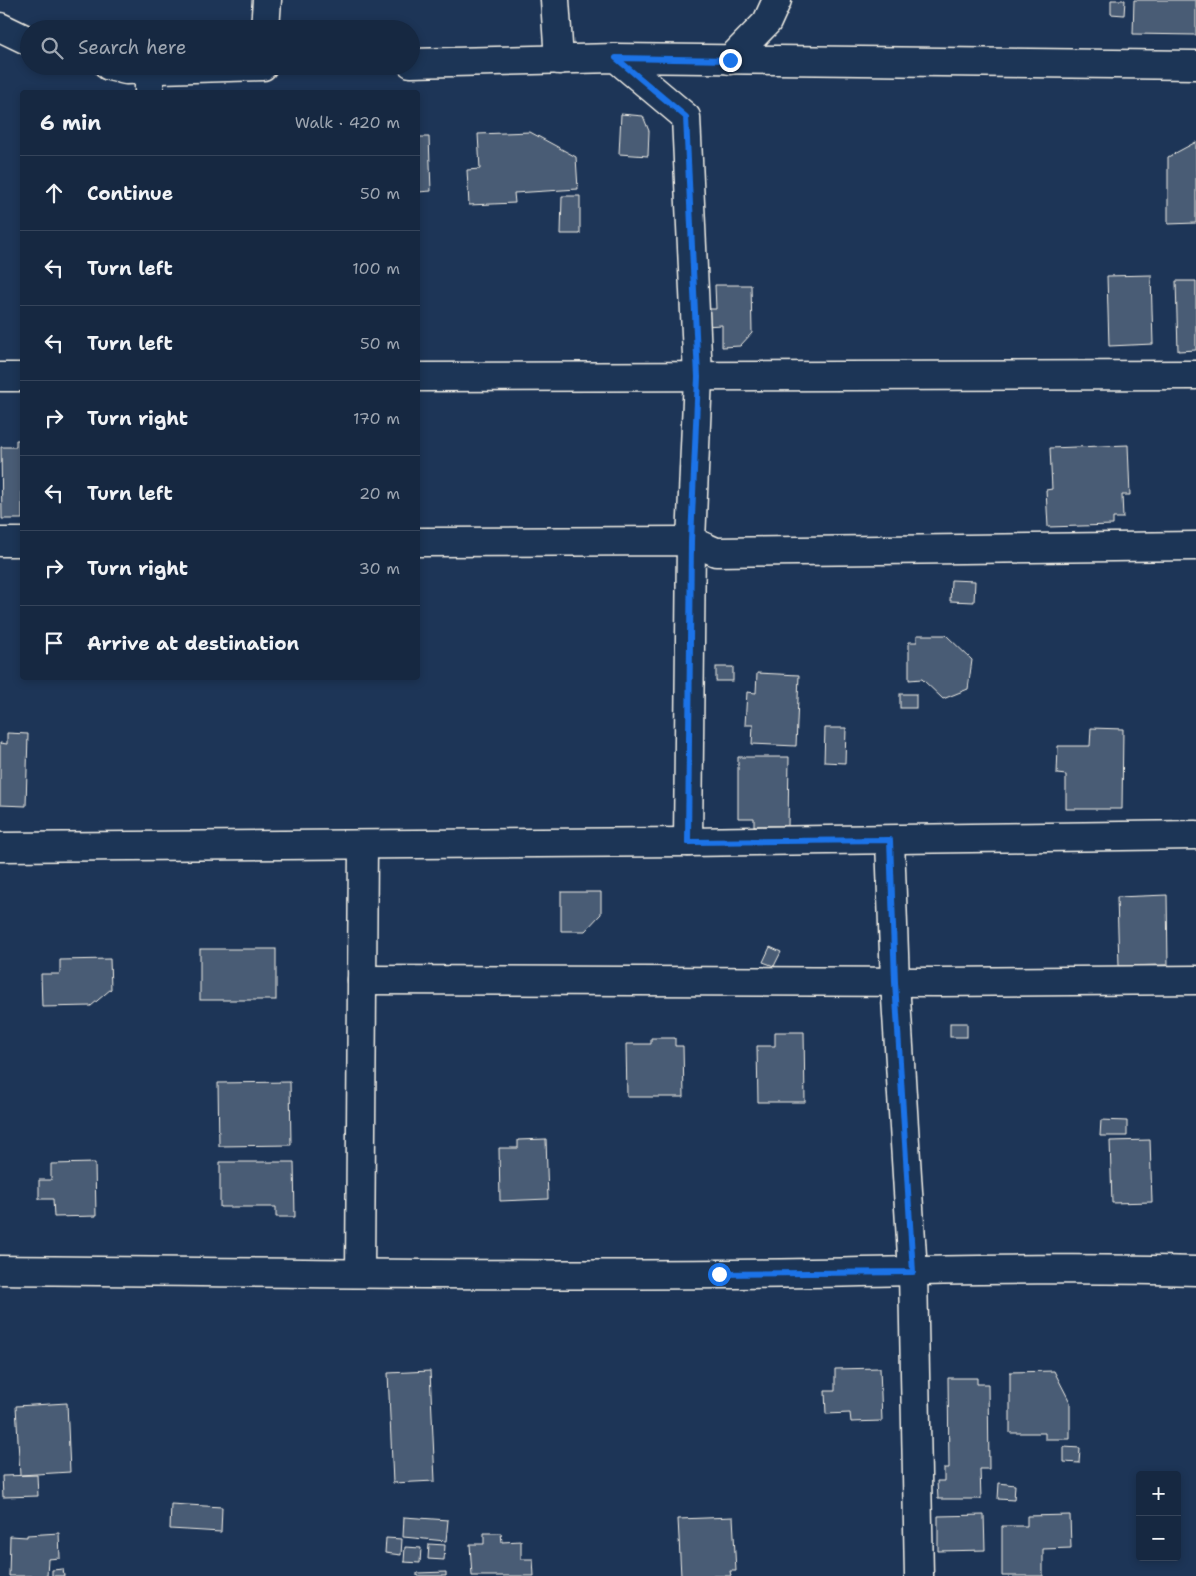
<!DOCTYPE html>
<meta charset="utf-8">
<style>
:root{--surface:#162841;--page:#23344c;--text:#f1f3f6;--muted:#9ea6b1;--line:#35445a}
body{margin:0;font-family:"Shantell Sans",sans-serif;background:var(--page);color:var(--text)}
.controls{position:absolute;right:15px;bottom:15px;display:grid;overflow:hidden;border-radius:5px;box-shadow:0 2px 8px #0003}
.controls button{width:45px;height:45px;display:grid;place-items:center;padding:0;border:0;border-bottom:1px solid var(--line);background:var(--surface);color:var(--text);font:25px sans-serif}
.stop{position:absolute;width:15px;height:15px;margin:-11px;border:4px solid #1a73e8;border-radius:50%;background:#fff}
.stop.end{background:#1a73e8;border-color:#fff;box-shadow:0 1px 5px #0008}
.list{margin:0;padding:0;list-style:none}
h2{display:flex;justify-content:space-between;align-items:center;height:65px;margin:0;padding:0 20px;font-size:21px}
h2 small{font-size:16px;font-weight:400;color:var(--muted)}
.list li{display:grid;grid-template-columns:32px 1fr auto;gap:15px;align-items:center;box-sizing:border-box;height:75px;padding:0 20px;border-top:1px solid var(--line)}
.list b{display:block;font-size:19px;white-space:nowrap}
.list em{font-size:16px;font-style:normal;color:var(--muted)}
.icon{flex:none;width:28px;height:28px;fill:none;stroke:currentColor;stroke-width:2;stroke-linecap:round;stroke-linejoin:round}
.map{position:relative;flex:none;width:1196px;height:1576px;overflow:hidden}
.search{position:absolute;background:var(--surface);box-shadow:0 2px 8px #0003;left:20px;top:20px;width:400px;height:55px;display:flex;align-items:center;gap:12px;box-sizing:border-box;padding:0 18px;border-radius:28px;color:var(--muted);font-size:19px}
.panel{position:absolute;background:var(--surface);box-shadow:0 2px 8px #0003;left:20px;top:90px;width:400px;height:590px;border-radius:5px}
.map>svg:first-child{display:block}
.building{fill:#485b74;stroke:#f4f1e8}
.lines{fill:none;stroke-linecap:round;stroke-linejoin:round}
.minor-casing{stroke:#f4f1e8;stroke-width:31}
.minor{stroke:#1d3557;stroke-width:28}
.route{stroke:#1a73e8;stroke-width:6}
</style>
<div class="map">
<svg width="1196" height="1576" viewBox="0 0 1196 1576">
<rect width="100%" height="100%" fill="#1d3557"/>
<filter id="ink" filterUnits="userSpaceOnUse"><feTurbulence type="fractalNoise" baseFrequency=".02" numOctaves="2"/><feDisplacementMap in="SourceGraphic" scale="10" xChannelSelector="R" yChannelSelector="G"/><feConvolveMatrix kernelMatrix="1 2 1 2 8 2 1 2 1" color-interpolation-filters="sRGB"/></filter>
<g filter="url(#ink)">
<g class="building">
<polygon points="1111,0 1125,0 1124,15 1111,14"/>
<polygon points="1134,0 1196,0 1196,35 1133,34"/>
<polygon points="621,114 643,116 649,131 648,156 619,154"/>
<polygon points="530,132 576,157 578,189 514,193 515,203 469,205 467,170 480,169 478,134"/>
<polygon points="418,137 429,137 431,191 418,192"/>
<polygon points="1196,142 1196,223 1168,224 1168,157"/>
<polygon points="562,196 580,196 580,234 561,234"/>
<polygon points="1151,275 1153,344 1109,346 1107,276"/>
<polygon points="1176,281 1196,281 1196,350 1178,351"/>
<polygon points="715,285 751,285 752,333 740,346 722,347 722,325 704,326 704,309 716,309"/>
<polygon points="16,440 22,440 22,519 2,519 1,447 16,447"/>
<polygon points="1128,445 1130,495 1122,495 1123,518 1113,518 1113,525 1048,527 1046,490 1052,489 1050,448"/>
<polygon points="951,580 975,581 974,602 950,601"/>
<polygon points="917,635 946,635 972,660 968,689 943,699 922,679 909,680 909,642 917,642"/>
<rect x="716" y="667" width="17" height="14"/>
<polygon points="757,673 799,675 796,746 752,744 753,725 745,725 747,692 756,693"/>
<rect x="900" y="694" width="16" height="14"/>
<polygon points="825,728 846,728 845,763 824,762"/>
<polygon points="1091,728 1123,729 1122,809 1066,809 1066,775 1057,774 1058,746 1090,746"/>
<polygon points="7,733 28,734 26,806 0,805 0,743 7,744"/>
<polygon points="738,757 789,757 788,826 754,826 754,818 738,818"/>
<polygon points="561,892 601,892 601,914 585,931 561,931"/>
<polygon points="1167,895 1168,965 1119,966 1117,897"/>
<polygon points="770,947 781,952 774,966 763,962"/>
<rect x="200" y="949" width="76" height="51"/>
<polygon points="110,959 111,989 91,1006 42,1007 41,974 60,974 60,960"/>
<rect x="950" y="1023" width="17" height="14"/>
<polygon points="775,1032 804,1032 805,1102 758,1102 757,1046 775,1046"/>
<polygon points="651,1038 675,1038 675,1046 683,1046 684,1097 627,1097 626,1044 651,1044"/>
<polygon points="290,1082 291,1145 219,1146 218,1083"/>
<polygon points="1101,1120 1127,1121 1127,1136 1100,1136"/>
<polygon points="546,1139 548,1199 500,1201 499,1148 518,1148 518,1140"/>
<polygon points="1150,1140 1152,1202 1112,1203 1110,1141"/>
<polygon points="220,1162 294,1162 295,1217 276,1217 276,1207 220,1207"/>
<polygon points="95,1163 96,1216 54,1217 53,1199 39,1199 39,1180 51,1180 51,1164"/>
<polygon points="880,1368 882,1421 851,1422 850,1413 826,1414 825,1391 835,1391 835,1369"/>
<polygon points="430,1371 435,1481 393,1483 388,1373"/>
<polygon points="1054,1371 1070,1402 1070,1439 1045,1439 1045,1433 1010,1433 1010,1372"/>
<polygon points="948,1378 977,1378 977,1384 988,1384 989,1469 980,1469 981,1499 938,1499 937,1481 944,1481 944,1468 949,1468"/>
<polygon points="67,1403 70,1472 20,1475 16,1406"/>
<polygon points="1064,1447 1080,1448 1079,1463 1064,1462"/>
<polygon points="37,1475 38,1496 3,1497 2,1476"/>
<polygon points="999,1483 1015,1485 1014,1500 998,1499"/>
<polygon points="171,1504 222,1507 221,1532 170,1529"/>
<polygon points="984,1515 985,1550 938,1551 938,1516"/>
<polygon points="1070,1515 1071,1548 1043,1549 1043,1576 1002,1576 1002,1526 1027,1526 1027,1516"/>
<polygon points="404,1517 448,1520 446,1541 403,1537"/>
<polygon points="733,1517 736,1571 730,1571 731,1576 681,1576 678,1519"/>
<polygon points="59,1533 60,1558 48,1559 47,1576 9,1576 10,1536 27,1537 27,1535"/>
<polygon points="484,1533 501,1533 502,1542 521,1541 521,1559 533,1559 534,1576 472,1576 470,1544 484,1544"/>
<polygon points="386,1538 402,1539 401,1555 385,1553"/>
<polygon points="429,1544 445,1545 444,1560 428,1559"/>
<polygon points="405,1547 421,1548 420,1563 404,1562"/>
<polygon points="63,1569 64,1576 52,1576 52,1570"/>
<polygon points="446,1572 446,1576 417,1576 417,1573"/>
</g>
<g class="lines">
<g class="minor-casing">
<g id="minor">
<polyline points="555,0 559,60"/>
<polyline points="0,27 29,41"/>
<polyline points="265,29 267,0"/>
<polyline points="616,58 1196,65"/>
<polyline points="730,60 767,22 777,0"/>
<polyline points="411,63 616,58 686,117 698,377 691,541 688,842"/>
<polyline points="109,66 126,70 263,66"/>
<polyline points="149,92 149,69"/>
<polyline points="0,377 22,377"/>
<polyline points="418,377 1196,375"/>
<polyline points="0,542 22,542"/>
<polyline points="418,542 691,541 716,552 1196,546"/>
<polyline points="890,840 895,982 913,1272 919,1576"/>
<polyline points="0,847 688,842 1196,835"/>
<polyline points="362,980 939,982 1196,980"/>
<path d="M 0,1270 C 240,1272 481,1276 721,1274 C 879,1273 1038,1266 1196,1271"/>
<polyline points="360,1273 363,845"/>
</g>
</g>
<use href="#minor" class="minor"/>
</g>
</g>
<g class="lines" filter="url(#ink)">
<polyline class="route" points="719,1274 913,1272 895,982 890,840 688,842 691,541 698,377 686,117 616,58 730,60"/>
</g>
</svg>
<div class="controls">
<button>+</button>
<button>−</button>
</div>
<div class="stop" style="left:719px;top:1274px"></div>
<div class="stop end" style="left:730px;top:60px"></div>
<div class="search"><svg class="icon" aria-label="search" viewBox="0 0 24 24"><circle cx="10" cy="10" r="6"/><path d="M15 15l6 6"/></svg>Search here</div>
<section class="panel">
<h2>6 min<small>Walk · 420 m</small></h2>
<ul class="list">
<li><svg class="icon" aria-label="ahead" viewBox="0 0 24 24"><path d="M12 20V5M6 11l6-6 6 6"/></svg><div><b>Continue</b></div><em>50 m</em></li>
<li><svg class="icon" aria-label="left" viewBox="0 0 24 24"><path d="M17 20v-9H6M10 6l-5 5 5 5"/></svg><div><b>Turn left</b></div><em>100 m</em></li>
<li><svg class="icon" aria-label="left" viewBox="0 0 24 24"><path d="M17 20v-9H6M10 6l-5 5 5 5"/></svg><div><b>Turn left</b></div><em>50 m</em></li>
<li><svg class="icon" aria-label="right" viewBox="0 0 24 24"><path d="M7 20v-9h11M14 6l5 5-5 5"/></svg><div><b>Turn right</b></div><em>170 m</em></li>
<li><svg class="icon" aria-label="left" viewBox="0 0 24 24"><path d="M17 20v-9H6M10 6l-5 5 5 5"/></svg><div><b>Turn left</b></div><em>20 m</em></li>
<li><svg class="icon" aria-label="right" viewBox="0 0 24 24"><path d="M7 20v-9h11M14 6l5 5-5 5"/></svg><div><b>Turn right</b></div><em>30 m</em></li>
<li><svg class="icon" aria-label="arrive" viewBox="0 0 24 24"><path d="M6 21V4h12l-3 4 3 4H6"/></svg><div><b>Arrive at destination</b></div></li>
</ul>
</section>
</div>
